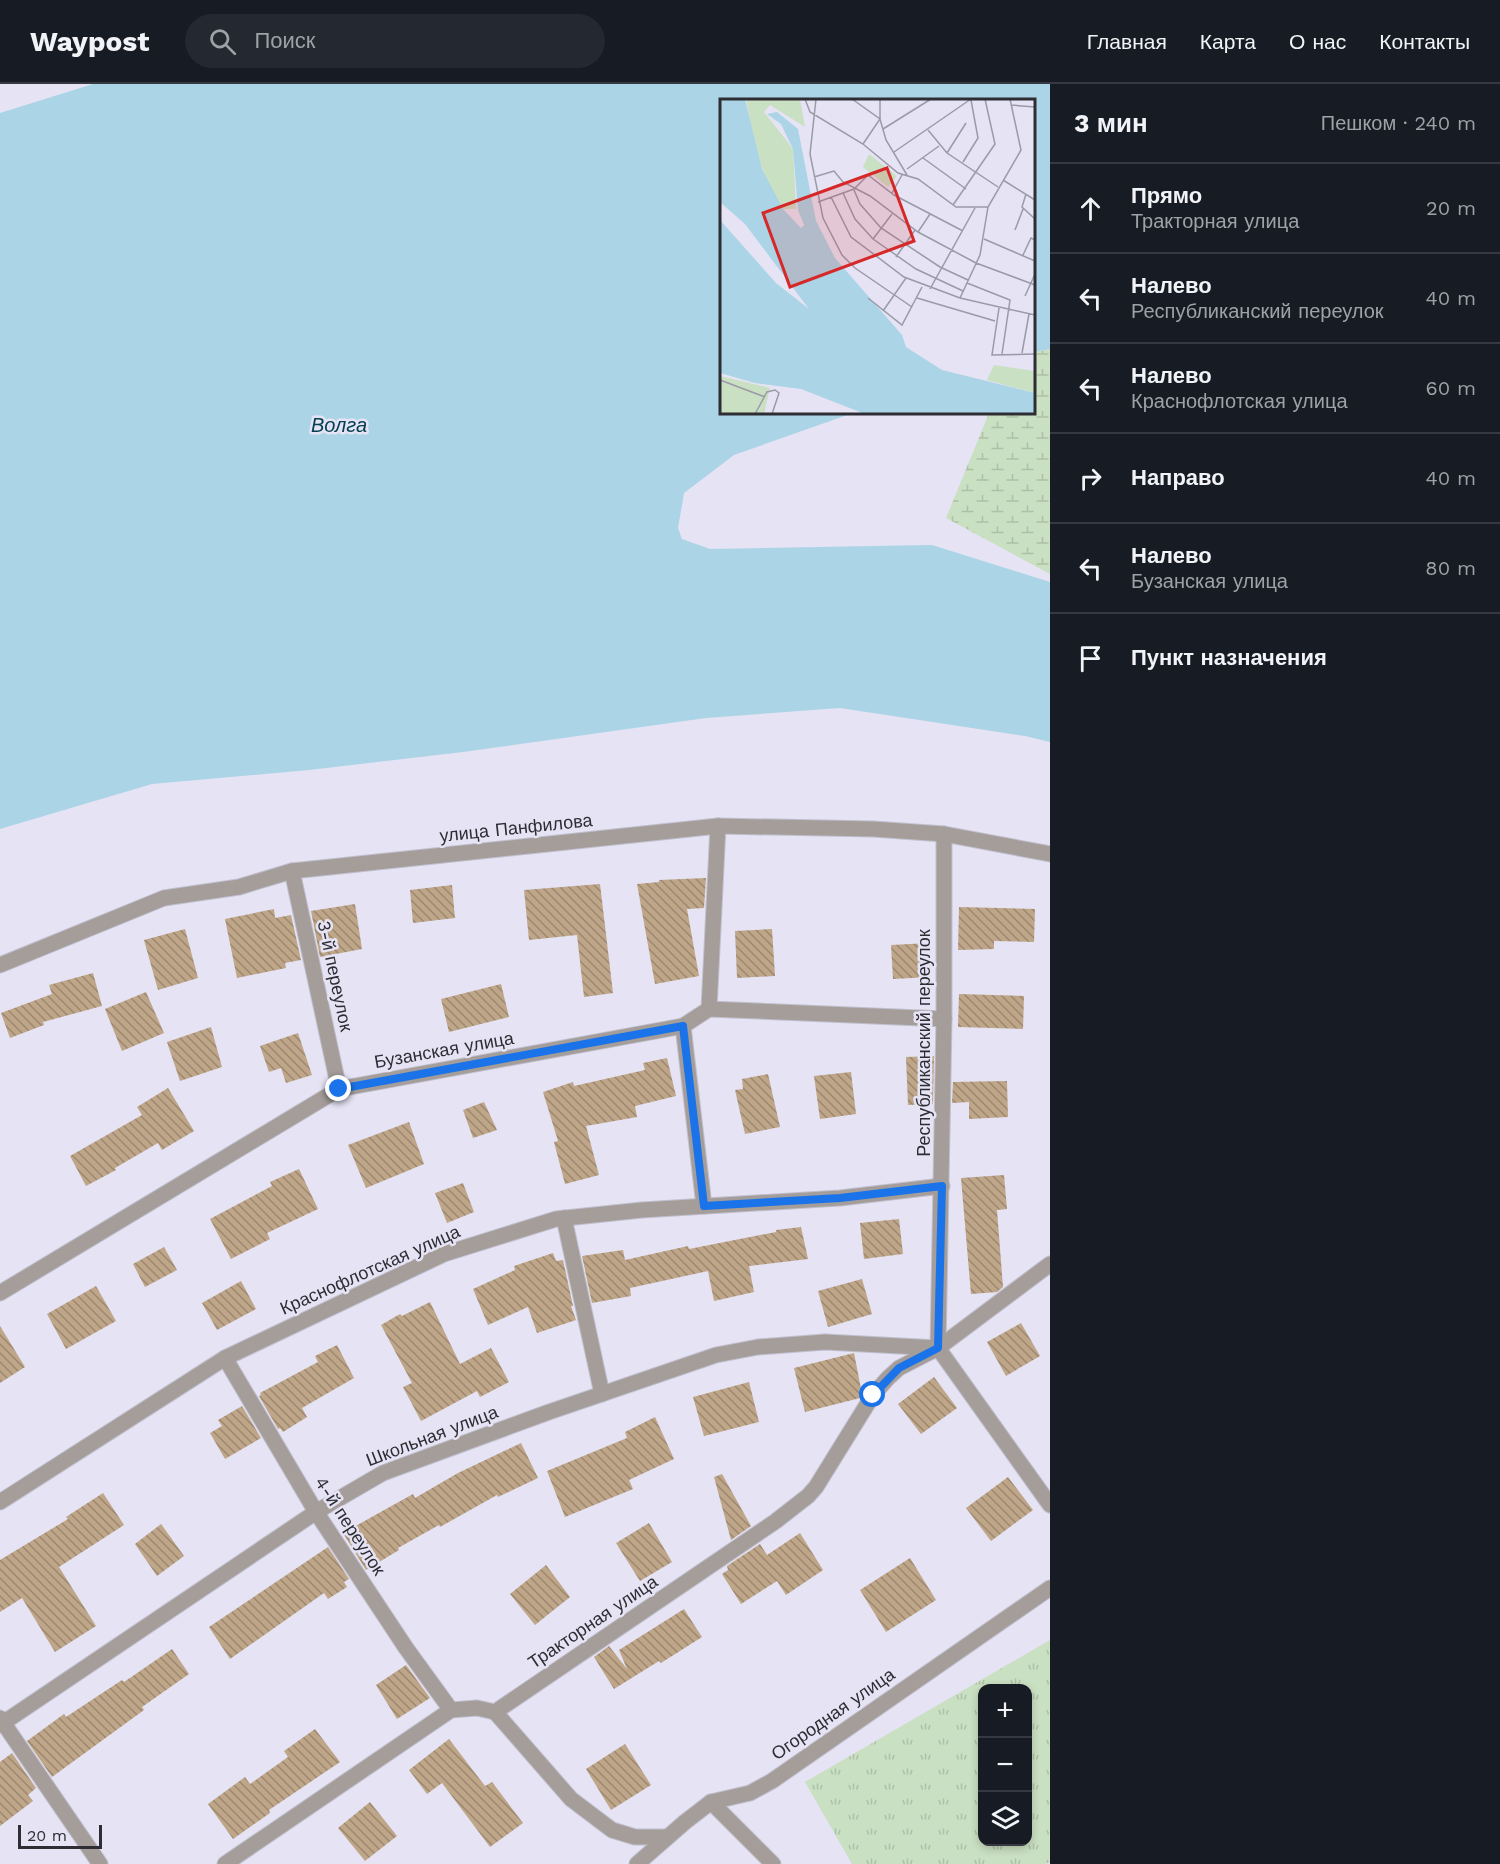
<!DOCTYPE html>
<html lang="ru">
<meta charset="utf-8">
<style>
:root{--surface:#171b24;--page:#242831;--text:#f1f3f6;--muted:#9ea1a6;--line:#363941}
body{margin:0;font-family:"Work Sans",sans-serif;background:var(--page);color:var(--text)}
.controls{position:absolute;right:18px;bottom:18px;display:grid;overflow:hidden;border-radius:12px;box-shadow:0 3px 9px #0003}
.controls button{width:54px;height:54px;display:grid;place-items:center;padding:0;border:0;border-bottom:2px solid var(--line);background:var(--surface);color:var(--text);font:30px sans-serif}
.scale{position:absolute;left:18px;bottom:15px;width:84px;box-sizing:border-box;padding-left:6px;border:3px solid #2d2d33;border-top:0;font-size:16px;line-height:21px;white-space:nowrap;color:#2d2d33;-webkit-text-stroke:4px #e5e3f4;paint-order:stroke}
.stop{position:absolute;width:18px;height:18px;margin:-14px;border:4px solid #1a73e8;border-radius:50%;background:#fff}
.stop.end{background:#1a73e8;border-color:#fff;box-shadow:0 2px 6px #0008}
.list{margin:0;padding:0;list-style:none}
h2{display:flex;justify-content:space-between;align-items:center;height:78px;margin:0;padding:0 24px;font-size:26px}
h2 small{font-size:20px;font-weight:400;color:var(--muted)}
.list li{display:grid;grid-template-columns:39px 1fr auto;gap:18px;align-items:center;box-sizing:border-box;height:90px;padding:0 24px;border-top:2px solid var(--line)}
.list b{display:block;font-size:22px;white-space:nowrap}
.list p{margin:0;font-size:20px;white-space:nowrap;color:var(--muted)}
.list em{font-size:20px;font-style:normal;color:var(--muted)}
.icon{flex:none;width:33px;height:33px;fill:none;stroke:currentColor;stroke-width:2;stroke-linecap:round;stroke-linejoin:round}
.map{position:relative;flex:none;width:1050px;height:1780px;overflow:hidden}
header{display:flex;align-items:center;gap:36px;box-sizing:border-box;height:84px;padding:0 30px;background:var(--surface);border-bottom:2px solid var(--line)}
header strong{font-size:28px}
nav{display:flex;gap:33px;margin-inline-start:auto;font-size:21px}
.search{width:420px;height:54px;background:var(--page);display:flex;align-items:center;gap:15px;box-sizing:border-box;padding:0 21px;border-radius:33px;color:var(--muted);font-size:22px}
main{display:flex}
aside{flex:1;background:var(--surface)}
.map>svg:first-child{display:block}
.grass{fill:url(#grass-tufts);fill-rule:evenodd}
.wetland{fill:url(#wetland-marsh)}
.water{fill:#abd5e6}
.building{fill:url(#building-back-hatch)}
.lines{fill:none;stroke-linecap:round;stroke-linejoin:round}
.minor-casing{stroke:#c0bfcd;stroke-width:17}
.minor{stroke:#a49d99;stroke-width:15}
.route{stroke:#1a73e8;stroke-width:8}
.labels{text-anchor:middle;stroke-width:5;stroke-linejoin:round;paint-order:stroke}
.street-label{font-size:18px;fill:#2d2d33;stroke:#e5e3f4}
.water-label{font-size:20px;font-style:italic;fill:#044053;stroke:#e5e3f4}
.inset-road{fill:none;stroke:#9b9aa7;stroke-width:1.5}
.view{fill:#d62828;fill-opacity:0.15;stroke:#d62828;stroke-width:3}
.inset-edge{fill:none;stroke:#2d2d33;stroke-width:3}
</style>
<header>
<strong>Waypost</strong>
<div class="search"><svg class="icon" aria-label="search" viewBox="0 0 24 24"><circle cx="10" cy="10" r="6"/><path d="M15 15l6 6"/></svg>Поиск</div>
<nav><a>Главная</a><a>Карта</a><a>О нас</a><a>Контакты</a></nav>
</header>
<main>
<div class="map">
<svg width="1050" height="1780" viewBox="0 0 1050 1780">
<defs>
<pattern id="grass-tufts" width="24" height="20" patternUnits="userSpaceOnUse" patternTransform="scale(1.5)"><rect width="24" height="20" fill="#cae0c2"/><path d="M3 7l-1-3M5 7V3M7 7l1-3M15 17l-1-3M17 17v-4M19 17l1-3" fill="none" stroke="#aec0a7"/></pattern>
<pattern id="wetland-marsh" width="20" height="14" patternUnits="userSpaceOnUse" patternTransform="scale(1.5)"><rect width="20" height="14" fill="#cae0c2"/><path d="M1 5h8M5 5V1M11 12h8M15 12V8" fill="none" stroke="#aec0a7"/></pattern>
<pattern id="building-back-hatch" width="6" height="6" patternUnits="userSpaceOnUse" patternTransform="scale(1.5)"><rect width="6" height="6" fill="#bfa688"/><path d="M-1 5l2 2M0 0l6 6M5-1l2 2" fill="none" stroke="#9c8870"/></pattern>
</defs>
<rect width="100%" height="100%" fill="#e5e3f4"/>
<path class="grass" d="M 1050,1556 L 1050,1778 L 1046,1780 L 852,1780 L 805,1698 ZM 982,1604 L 1028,1604 L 1028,1758 L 982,1758 Z"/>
<polygon class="wetland" points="1050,265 1050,490 946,434 989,329 1034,328 1034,268"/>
<polygon class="water" points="93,0 1050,0 1050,265 1034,268 1034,16 722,16 722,328 853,329 734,371 684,409 678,444 682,455 710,465 932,461 1050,498 1050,658 1025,652 840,624 706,634 463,668 309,686 152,700 0,745 0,29"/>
<g class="building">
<polygon points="706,794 704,824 687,825 699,892 655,900 637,800 659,798 659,796"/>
<polygon points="600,800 613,909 584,913 577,851 529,856 524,806"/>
<polygon points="452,801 455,834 413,839 410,806"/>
<polygon points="355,820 362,865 320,873 311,827"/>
<polygon points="959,823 1035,825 1034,858 994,857 994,865 958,866"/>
<polygon points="274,825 275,834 291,831 301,876 285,879 286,884 237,894 225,835"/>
<polygon points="185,845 198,894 158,906 144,856"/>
<polygon points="772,845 775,892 737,894 735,847"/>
<polygon points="929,859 931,893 893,895 891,861"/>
<polygon points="93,889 102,922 43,938 44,941 10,954 1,929 52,910 49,901"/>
<polygon points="501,900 509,933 449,948 441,915"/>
<polygon points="146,908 164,949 122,967 105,925"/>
<polygon points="959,910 1024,912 1023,945 958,943"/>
<polygon points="211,943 222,983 180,997 167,958"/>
<polygon points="298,949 312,991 286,999 281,984 269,988 260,962"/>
<polygon points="934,972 933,1020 908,1021 906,973"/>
<polygon points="667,974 676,1012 635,1022 637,1033 586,1042 599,1091 565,1100 554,1058 558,1057 543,1008 573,998 574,1002 645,986 643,979"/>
<polygon points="851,988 856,1030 820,1035 814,992"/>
<polygon points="768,990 780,1043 745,1050 735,1006 743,1005 742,995"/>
<polygon points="1005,997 1007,997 1008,1033 969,1035 969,1018 952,1019 953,998"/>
<polygon points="168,1004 194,1047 162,1066 158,1059 115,1084 116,1086 86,1102 70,1072 142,1031 137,1023"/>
<polygon points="484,1018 497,1046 473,1054 463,1026"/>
<polygon points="409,1038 424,1080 366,1104 348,1061"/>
<polygon points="299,1085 318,1125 267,1149 270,1155 231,1175 210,1135 272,1102 270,1098"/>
<polygon points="1004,1091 1007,1125 997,1126 1003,1203 997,1208 971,1210 961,1094"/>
<polygon points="463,1099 474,1128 447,1139 435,1109"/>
<polygon points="899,1135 903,1170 864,1175 860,1139"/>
<polygon points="801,1143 808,1175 749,1182 754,1208 714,1217 708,1187 630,1204 631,1212 592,1219 582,1172 623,1166 625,1176 688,1162 689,1165 776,1148 776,1146"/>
<polygon points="164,1163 177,1186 145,1203 133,1180"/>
<polygon points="553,1169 556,1177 563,1176 573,1222 571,1222 576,1236 537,1249 528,1223 488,1241 473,1205 515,1186 514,1182"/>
<polygon points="862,1195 872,1230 828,1243 818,1207"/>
<polygon points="241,1197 256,1225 217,1246 202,1219"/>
<polygon points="96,1202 116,1237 66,1265 47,1230"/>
<polygon points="430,1218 460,1280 491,1264 509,1298 480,1313 477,1307 421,1337 403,1303 412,1299 381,1241 400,1230 402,1232"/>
<polygon points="1021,1239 1040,1272 1006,1292 987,1258"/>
<polygon points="0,1242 25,1283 0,1299"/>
<polygon points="337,1261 354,1294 302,1324 307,1333 283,1348 280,1344 278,1345 259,1312 261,1311 260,1309 318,1278 315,1272"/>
<polygon points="854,1269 862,1310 860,1314 805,1328 794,1284"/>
<polygon points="934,1293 957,1324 921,1350 898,1320"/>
<polygon points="749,1298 759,1338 704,1352 693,1313"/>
<polygon points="242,1322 261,1354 225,1375 210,1349 222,1342 218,1336"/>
<polygon points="655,1333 674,1375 629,1396 633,1405 565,1433 547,1387 627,1354 625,1348"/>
<polygon points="521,1359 538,1394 498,1413 497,1411 440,1443 439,1441 398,1464 399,1466 366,1486 343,1449 413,1410 415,1414 458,1389"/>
<polygon points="722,1390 751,1442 731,1456 714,1393"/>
<polygon points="1008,1393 1033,1426 991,1457 966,1424"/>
<polygon points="103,1409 124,1441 59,1483 96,1542 55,1568 22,1514 0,1528 0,1476 68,1435 66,1433"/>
<polygon points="649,1439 672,1478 640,1497 616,1459"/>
<polygon points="161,1440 184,1472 157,1492 135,1460"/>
<polygon points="800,1449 823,1486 786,1511 777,1497 741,1520 722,1490 728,1486 727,1482 760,1460 767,1471"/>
<polygon points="328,1463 349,1495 344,1498 347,1503 328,1515 324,1509 230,1575 209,1543"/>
<polygon points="910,1474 936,1516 886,1548 860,1506"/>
<polygon points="546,1481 570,1513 535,1541 510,1510"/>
<polygon points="684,1525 702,1553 661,1579 659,1577 614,1605 594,1573 609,1562 627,1585 619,1566"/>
<polygon points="172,1565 189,1590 142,1623 144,1626 52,1693 27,1657 64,1630 66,1633 122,1596 124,1598"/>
<polygon points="406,1581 430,1614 397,1635 376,1601"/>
<polygon points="315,1645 340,1678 269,1726 270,1729 233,1755 208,1720 245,1693 250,1700 288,1673 284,1667"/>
<polygon points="449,1655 485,1702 492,1698 523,1739 490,1763 442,1699 427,1710 409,1686"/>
<polygon points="625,1660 651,1701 611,1726 586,1685"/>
<polygon points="12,1669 36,1704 28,1711 33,1717 0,1742 0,1678"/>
<polygon points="370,1718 397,1752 365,1777 338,1744"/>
</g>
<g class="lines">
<g class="minor-casing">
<g id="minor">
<polyline points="944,750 944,935 938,1264 1050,1421"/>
<polyline points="292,787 339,1005"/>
<polyline points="0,881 164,814 239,803 292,787 718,742 873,745 944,750 1050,770"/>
<polyline points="709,925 718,742"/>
<polyline points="683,942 704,1122"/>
<polyline points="564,1134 602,1310"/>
<polyline points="0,1209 339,1005 683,942 709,925 944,935"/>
<polyline points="225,1274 316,1428 406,1564 451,1626"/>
<polyline points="0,1418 225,1274 444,1170 556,1135 642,1126 840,1114 942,1102"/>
<polyline points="495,1628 571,1715 612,1746 635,1753 667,1753"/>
<polyline points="0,1634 100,1780"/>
<polyline points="0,1641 316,1428 383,1389 549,1328 716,1271 758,1263 825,1258 938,1264"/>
<polyline points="711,1718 773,1780"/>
<polyline points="225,1780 451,1626 477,1624 495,1628 776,1437 808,1412 816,1403 873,1311 888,1294 899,1284 938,1264 1050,1180"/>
<polyline points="637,1780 685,1738 711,1718 750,1709 772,1697 1050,1504"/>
</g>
</g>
<use href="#minor" class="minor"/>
</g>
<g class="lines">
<polyline class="route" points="339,1005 683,942 704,1122 840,1114 942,1102 938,1264 899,1284 873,1311"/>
</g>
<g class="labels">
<g class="street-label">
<text transform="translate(516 744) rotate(-6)" y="6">улица Панфилова</text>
<text transform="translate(335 892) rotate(78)" y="6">3-й переулок</text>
<text transform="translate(924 959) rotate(-90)" y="6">Республиканский переулок</text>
<text transform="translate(444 966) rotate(-10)" y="6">Бузанская улица</text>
<text transform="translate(370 1186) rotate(-24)" y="6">Краснофлотская улица</text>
<text transform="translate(432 1352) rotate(-21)" y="6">Школьная улица</text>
<text transform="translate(350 1442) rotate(57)" y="6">4-й переулок</text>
<text transform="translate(593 1538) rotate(-34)" y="6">Тракторная улица</text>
<text transform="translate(833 1630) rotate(-35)" y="6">Огородная улица</text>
</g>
<g class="water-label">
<text x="339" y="348">Волга</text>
</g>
</g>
<g transform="translate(720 15)">
<rect width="315" height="315" fill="#e5e3f4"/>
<path d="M 149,55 L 177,77 L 168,88 L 143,68 ZM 274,266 L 315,272 L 315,294 L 267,281 ZM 0,277 L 50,289 L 44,315 L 0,315 Z" fill="#cae0c2"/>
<path d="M 26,0 L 80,0 L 85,28 L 50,6 L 44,13 L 73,50 L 76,110 L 63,110 L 51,91 L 36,53 Z" fill="#cae0c2"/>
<path d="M 0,0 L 25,0 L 42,70 L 63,110 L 81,129 L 84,126 L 78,111 L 73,50 L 61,25 L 47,15 L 57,13 L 78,30 L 96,122 L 115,159 L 182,236 L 186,248 L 222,271 L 315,294 L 315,315 L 145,315 L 81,290 L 35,284 L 0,274 L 0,121 L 56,184 L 89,210 L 25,125 L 0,103 Z" fill="#abd5e6"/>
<path class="inset-road" d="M 85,0 L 90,13 L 143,45 L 178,74 L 198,80 L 236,108 L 268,108M 96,0 L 90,55 L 103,119 L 122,156 L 135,169 L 192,208M 132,0 L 160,20 L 166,41 L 187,76M 291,6 L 315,8M 163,30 L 211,0M 208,31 L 227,54 L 278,88M 143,45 L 160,20 L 160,0M 174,53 L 251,0M 227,54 L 246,24M 203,59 L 246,90M 243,63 L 258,39 L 251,1M 187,70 L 219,47M 94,78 L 114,72 L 123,83 L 150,97 L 198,133 L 256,164 L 315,186M 283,81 L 315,101M 134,91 L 140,105 L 161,129 L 220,168 L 248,181M 123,94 L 135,120 L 153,140 L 196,170 L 243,192M 172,94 L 182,76M 306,95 L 302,108 L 315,120M 111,98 L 131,138 L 184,178 L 240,199 L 315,216M 98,103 L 134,90 L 148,76 L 174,96 L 243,132M 233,106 L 275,45 L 265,0M 295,131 L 303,110M 198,133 L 210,115M 153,140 L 172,115M 264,140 L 315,162M 303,156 L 311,139 L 315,141M 176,158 L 195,131M 247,184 L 290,201 L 282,255M 210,190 L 255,109M 305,197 L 315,175M 148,199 L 182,226 L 202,188M 197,199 L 275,222M 240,199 L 260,156 L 268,108 L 301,51 L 290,0M 279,209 L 272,256 L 315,255M 163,212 L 186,179M 302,254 L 309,215M 0,281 L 45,298M 35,315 L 47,293 L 55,291 L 59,294 L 52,315"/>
<path class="view" d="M 167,69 L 194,142 L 70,188 L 43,114 Z"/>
<rect width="315" height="315" class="inset-edge"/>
</g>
</svg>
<div class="controls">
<button>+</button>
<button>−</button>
<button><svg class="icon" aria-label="layers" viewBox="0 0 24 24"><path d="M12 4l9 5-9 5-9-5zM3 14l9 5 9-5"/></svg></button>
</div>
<div class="scale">20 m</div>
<div class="stop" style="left:873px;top:1311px"></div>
<div class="stop end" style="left:339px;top:1005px"></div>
</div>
<aside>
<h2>3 мин<small>Пешком · 240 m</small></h2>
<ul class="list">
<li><svg class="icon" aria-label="ahead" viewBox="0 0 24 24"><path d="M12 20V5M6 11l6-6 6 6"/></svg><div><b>Прямо</b><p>Тракторная улица</p></div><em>20 m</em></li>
<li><svg class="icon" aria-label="left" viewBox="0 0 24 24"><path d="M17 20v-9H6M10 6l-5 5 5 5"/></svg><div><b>Налево</b><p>Республиканский переулок</p></div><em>40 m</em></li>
<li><svg class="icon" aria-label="left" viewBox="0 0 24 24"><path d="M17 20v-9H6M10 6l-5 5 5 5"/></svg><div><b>Налево</b><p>Краснофлотская улица</p></div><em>60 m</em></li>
<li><svg class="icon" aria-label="right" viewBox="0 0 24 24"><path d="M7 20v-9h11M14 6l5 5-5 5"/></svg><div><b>Направо</b></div><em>40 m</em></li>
<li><svg class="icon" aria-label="left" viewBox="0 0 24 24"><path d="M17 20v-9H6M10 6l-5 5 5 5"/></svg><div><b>Налево</b><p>Бузанская улица</p></div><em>80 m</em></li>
<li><svg class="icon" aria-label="arrive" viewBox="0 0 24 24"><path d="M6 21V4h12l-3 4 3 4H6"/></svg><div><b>Пункт назначения</b></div></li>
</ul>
</aside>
</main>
